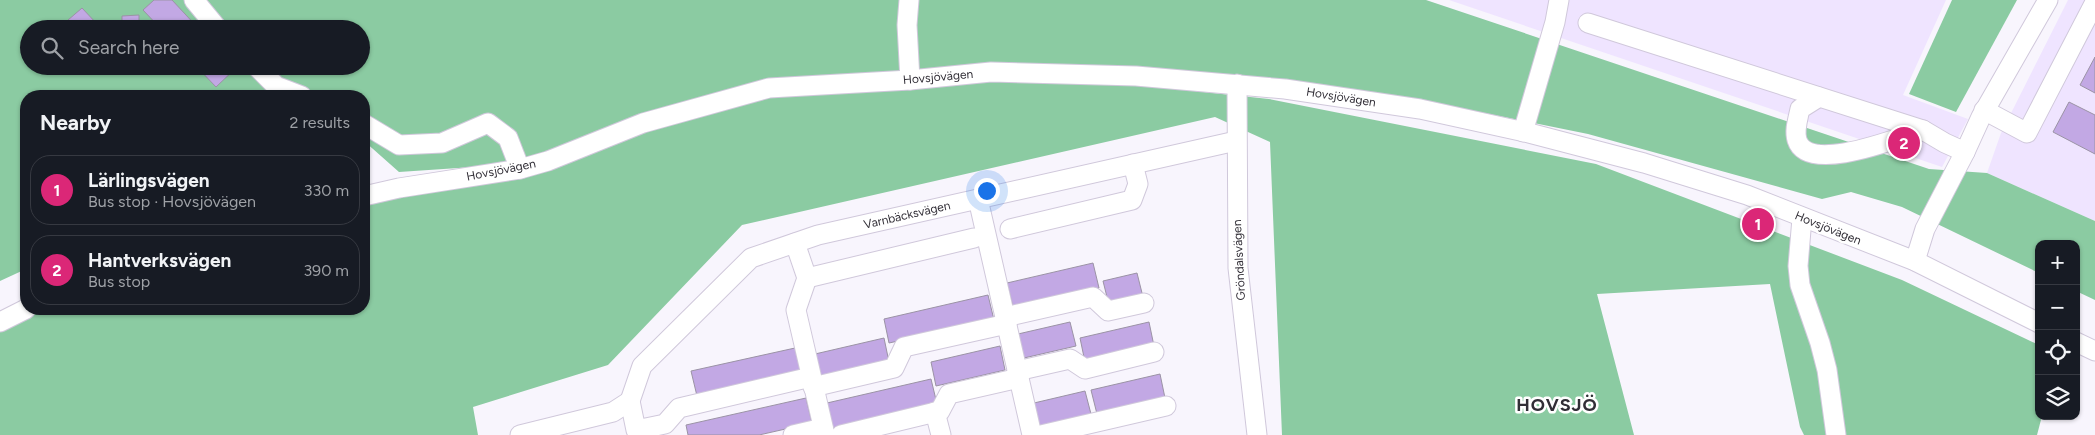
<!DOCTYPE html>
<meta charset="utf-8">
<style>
:root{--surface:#171b24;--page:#20242c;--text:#f1f3f6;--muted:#9ea1a6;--line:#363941;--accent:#db2777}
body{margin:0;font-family:Figtree,sans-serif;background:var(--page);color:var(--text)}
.controls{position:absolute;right:15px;bottom:15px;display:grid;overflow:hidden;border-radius:10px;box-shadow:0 1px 4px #0004}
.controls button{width:45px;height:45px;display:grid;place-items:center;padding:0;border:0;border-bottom:1px solid var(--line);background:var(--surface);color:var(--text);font:25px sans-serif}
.you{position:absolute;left:986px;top:190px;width:18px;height:18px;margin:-12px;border:4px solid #fff;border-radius:50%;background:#1a73e8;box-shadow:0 0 0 8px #1a73e833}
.badge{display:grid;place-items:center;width:32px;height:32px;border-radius:50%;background:var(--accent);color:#fff;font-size:16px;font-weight:700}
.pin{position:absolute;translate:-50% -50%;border:2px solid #fff;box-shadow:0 1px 5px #0006}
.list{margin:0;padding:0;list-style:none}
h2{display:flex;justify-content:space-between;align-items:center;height:65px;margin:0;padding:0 20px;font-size:21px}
h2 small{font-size:16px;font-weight:400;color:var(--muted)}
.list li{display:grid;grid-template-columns:32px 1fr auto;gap:15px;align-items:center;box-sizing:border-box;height:70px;margin:0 10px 10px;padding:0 10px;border:1px solid var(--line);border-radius:20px}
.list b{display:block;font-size:19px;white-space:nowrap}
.list p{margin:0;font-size:16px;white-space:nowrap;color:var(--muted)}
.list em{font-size:16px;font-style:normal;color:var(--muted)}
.icon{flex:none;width:28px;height:28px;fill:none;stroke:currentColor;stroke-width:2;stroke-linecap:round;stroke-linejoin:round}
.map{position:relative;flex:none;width:2095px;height:435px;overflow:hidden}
.search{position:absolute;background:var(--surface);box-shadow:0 1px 4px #0004;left:20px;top:20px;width:350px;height:55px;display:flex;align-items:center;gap:12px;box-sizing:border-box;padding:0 18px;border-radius:28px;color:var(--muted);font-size:19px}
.panel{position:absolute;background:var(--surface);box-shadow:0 1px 4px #0004;left:20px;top:90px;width:350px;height:225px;border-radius:20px}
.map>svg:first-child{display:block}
.built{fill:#efe4ff}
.forest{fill:#8bcba2;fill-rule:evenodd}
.building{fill:#c2a8e4;stroke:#9b93a5}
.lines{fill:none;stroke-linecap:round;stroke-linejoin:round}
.minor-casing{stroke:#d0c8db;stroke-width:21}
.minor{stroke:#fff;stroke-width:19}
.labels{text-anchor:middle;stroke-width:5;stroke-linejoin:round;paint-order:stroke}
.street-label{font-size:12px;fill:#312e36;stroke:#fff}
.district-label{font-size:18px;font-weight:bold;letter-spacing:1px;fill:#312e36;stroke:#fff}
</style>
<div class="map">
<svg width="2095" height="435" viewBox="0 0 2095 435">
<rect width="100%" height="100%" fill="#f8f5fd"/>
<g class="built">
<polygon points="1449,0 1946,0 1903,95 1968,119 1942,167"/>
<polygon points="2068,0 2095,0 2095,221 1987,173 2001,133"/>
</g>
<g class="forest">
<path d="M 0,0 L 1426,0 L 1929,169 L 1987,173 L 2095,221 L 2095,300 L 2076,291 L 2076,244 L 2039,244 L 2039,273 L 1902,207 L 1851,192 L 1822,199 L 1588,134 L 1425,101 L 949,67 L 782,81 L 519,164 L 399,172 L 364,141 L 364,96 L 26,96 L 26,269 L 0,281 ZM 29,29 L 361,29 L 361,66 L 29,66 Z"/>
<polygon points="1952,0 2017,0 1956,112 1909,94"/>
<polygon points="993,81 1138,85 1269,99 1596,164 1902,280 2039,345 2039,416 2042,416 2037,435 1804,435 1800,427 1770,284 1597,294 1634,435 1282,435 1270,142 1215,117 742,225 608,365 473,407 478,435 0,435 0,322 27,309 364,309 364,201 644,129 778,91"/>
</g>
<g class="building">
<polygon points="154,0 172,0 199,29 161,29 143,10"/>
<polygon points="82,8 98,25 93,29 77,29 68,20"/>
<polygon points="139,15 139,29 122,29 122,16"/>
<polygon points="2095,57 2095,93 2080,85"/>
<polygon points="196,66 235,66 236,68 216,87"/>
<polygon points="2069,102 2095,115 2095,154 2053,132"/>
<polygon points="1093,263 1099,288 1013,307 1007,283"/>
<polygon points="1137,273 1143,297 1109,305 1103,281"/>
<polygon points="988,295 994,320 889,343 884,319"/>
<polygon points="1070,322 1076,346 1024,358 1018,334"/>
<polygon points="1149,322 1154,346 1085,362 1080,338"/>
<polygon points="884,338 889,362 820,378 815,354"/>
<polygon points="1000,346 1005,370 936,386 931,362"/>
<polygon points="795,348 801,372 697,396 691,371"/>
<polygon points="1160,374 1165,398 1097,414 1091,390"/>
<polygon points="931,379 937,404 832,428 827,403"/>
<polygon points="1085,391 1091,414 1039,427 1034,403"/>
<polygon points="806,398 812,423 759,435 688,435 686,425"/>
</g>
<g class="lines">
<g class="minor-casing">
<g id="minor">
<polyline points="194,0 218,29"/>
<polyline points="909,0 907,25 910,80"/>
<polyline points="1588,23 1923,130 1945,143 1965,152"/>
<polyline points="256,66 276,86 302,96"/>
<polyline points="1237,84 1238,268 1257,435"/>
<path d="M 1819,97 L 1800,109 C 1798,119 1794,130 1797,140 C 1808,175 1900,137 1923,130"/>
<polyline points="1984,110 2027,133 2095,2"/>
<polyline points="364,124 399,145 442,143 488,123 508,138 520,169"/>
<polyline points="1523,132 1555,22 1559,0"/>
<polyline points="364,196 399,188 520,169 548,161 643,123 769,88 910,80 991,72 1136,76 1285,89 1420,109 1529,133 1644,163 1747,195 1915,261 2039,323"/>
<polyline points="978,199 1032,435"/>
<polyline points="1802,218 1798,266 1800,285 1820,343 1827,370 1836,435"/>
<polyline points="1010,229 1132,200 1138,184 1133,164"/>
<polyline points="795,243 807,278 796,310 825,435"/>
<polyline points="1915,261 1925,229 1965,152 1981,117 2048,0"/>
<polyline points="807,278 974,238"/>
<polyline points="1005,317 1093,297 1108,311 1144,303"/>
<polyline points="0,322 26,309"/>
<polyline points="2076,342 2095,351"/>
<polyline points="1017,371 1070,359 1085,369 1154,352"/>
<polyline points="813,387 894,368 904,347 1007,324"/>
<polyline points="630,401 642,366 751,258 818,235 1236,141"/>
<polyline points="630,401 636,430 665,424 679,408 811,377"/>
<polyline points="935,412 941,435"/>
<polyline points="520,435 613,412 630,401"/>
<polyline points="793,435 823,428"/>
<polyline points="841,435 940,411 949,394 1019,378"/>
<polyline points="1041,435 1166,406"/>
</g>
</g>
<use href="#minor" class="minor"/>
</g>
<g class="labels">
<g class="street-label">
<text transform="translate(938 77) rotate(-5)" y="4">Hovsjövägen</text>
<text transform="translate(1341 97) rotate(9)" y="4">Hovsjövägen</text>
<text transform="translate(501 170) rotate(-11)" y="4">Hovsjövägen</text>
<text transform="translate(907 215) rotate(-13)" y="4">Varnbäcksvägen</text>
<text transform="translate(1828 228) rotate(22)" y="4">Hovsjövägen</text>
<text transform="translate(1239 260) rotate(-93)" y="4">Gröndalsvägen</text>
</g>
<g class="district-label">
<text x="1557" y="411">HOVSJÖ</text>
</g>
</g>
</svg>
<div class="controls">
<button>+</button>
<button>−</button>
<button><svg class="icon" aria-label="locate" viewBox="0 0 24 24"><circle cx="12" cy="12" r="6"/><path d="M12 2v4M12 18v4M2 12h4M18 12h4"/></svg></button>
<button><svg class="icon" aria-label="layers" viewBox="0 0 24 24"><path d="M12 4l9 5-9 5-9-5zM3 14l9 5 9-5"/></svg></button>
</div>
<div class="you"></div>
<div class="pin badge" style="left:1758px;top:224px">1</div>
<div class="pin badge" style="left:1904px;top:143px">2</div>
<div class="search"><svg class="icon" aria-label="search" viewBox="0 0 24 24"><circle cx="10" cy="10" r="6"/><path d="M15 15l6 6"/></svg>Search here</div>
<section class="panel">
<h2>Nearby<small>2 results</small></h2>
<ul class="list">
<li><span class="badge">1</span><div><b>Lärlingsvägen</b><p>Bus stop · Hovsjövägen</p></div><em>330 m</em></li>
<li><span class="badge">2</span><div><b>Hantverksvägen</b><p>Bus stop</p></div><em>390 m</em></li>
</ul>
</section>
</div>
